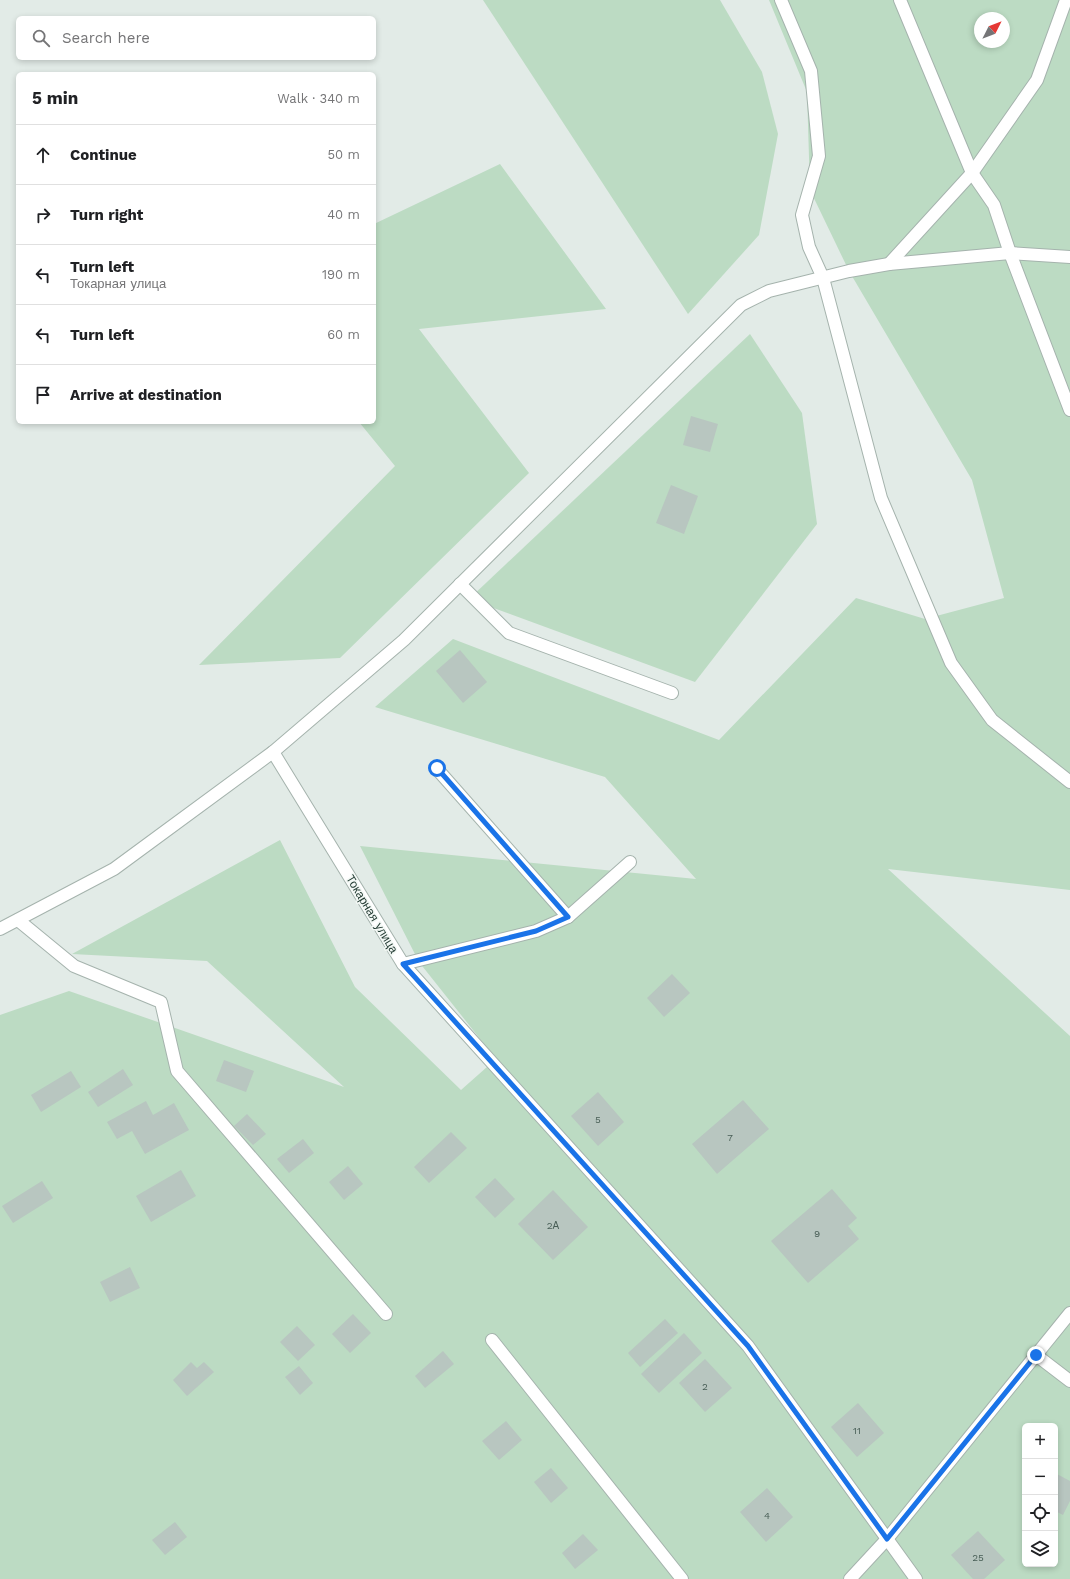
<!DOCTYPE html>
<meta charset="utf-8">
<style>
:root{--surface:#fff;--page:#f6f6f6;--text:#202124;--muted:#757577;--line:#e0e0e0}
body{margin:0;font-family:"Work Sans",sans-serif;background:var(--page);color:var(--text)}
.controls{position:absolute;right:12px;bottom:12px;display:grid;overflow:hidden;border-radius:6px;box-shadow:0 2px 6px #0003}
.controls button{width:36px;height:36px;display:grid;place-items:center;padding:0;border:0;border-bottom:1px solid var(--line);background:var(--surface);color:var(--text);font:20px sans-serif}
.compass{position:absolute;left:974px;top:12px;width:36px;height:36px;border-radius:50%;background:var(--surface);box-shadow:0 2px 6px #0003;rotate:48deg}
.stop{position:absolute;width:12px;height:12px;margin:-9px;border:3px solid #1a73e8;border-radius:50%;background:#fff}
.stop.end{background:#1a73e8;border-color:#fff;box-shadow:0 1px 4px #0008}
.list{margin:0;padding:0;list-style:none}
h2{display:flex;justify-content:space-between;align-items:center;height:52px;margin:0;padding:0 16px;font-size:17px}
h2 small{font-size:13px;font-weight:400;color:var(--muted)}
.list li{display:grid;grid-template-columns:26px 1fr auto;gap:12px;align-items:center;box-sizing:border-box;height:60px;padding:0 16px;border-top:1px solid var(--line)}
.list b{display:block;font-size:15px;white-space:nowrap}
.list p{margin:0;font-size:13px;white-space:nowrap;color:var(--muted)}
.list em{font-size:13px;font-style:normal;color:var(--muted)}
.icon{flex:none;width:22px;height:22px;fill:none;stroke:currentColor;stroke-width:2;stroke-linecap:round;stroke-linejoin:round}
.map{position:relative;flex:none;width:1070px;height:1579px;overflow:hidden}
.search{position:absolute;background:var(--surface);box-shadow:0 2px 6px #0003;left:16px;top:16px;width:360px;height:44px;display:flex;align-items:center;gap:10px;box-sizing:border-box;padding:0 14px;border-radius:6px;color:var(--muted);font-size:15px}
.panel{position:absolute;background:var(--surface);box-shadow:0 2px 6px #0003;left:16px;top:72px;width:360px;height:352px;border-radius:6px}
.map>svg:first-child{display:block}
.green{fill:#bcdbc3;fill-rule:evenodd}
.building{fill:#b8c6c0}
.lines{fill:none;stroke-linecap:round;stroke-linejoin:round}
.minor-casing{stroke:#a5b3ad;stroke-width:14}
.minor{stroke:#fff;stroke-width:12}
.route{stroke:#1a73e8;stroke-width:5}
.labels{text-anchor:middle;stroke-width:3;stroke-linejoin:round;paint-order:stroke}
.number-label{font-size:10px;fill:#485e56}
.street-label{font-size:12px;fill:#233b33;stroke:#f3f8f5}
</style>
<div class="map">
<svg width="1070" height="1579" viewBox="0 0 1070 1579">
<rect width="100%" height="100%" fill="#e2ebe7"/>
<g class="green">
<polygon points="483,0 720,0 762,72 778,134 759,235 688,314"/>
<path d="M 769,0 L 1070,0 L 1070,890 L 888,869 L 1070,1036 L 1070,1579 L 0,1579 L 0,1015 L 69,991 L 344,1087 L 207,961 L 72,954 L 280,840 L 355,987 L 461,1090 L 496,1059 L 419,962 L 360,846 L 696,879 L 605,777 L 375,707 L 453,639 L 719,740 L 856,598 L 925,619 L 1004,598 L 972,480 L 849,271 L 810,190 L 807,92 ZM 980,18 L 1004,18 L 1004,42 L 980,42 ZM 1025,1426 L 1055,1426 L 1055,1564 L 1025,1564 Z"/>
<polygon points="500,164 606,309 419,329 529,473 340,658 199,665 395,466 359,422 374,422 374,224"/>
<polygon points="750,334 802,413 817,524 695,682 469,599"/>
</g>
<g class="building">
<polygon points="691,416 718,424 710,452 683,445"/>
<polygon points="671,485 698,496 684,534 656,523"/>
<polygon points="460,650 487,682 463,703 436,671"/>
<polygon points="672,974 690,993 664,1017 647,998"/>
<polygon points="224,1060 254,1071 246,1092 216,1081"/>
<polygon points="123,1069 133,1085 98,1107 88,1092"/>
<polygon points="71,1071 81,1087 41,1112 31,1095"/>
<polygon points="598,1092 624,1122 598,1146 571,1116"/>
<polygon points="743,1100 769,1129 717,1174 692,1144"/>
<polygon points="146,1101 153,1115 174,1103 189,1130 145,1154 132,1131 117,1139 107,1122"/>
<polygon points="247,1114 266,1134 253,1145 234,1126"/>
<polygon points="451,1132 467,1148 429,1183 414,1167"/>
<polygon points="303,1139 314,1153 289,1173 277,1159"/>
<polygon points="348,1166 363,1184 344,1200 329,1182"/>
<polygon points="181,1170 196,1196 151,1222 136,1196"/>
<polygon points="495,1178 515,1199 495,1218 475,1197"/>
<polygon points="42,1181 53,1198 13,1223 2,1206"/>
<polygon points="832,1189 857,1218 848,1226 859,1239 808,1283 771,1241"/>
<polygon points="553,1190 588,1227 553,1260 518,1224"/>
<polygon points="130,1267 140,1288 110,1302 100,1282"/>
<polygon points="353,1314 371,1333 350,1353 332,1334"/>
<polygon points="665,1319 678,1333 640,1367 628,1353"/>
<polygon points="297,1326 315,1345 298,1361 280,1342"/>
<polygon points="684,1333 702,1353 659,1393 641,1374"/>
<polygon points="443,1351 454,1364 425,1388 415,1376"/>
<polygon points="705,1359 732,1388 705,1412 679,1383"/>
<polygon points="191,1362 197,1368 204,1362 214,1372 187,1396 173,1380"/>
<polygon points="299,1366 313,1383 300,1395 285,1377"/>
<polygon points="858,1403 884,1433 857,1457 831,1427"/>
<polygon points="506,1421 522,1440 499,1460 482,1441"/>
<polygon points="551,1468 568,1488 551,1503 534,1482"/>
<polygon points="1055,1473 1070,1481 1070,1501 1063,1515 1055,1511"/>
<polygon points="767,1488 793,1517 766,1542 740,1512"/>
<polygon points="175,1522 187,1537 165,1555 152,1540"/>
<polygon points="978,1531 1005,1560 984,1579 973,1579 951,1555"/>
<polygon points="583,1534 598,1550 575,1569 562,1553"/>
</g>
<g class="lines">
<g class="minor-casing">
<g id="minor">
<polyline points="781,0 811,71 819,156 802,215 809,247 823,278 881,498 951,663 992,720 1070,782"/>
<polyline points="900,0 972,173 994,205 1010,253 1070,410"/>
<polyline points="889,264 972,173 1037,80 1066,0"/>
<polyline points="460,584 509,633 672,693"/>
<polyline points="273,752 403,964 748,1346 916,1579"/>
<polyline points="437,769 568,917"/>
<polyline points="18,920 74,966 161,1002 177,1071 386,1314"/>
<polyline points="0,929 114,869 273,752 404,640 741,305 769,291 849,271 889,264 1010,253 1070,257"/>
<polyline points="403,964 536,931 568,917 630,862"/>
<polyline points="492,1340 682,1579"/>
<polyline points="1036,1355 1070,1381"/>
<polyline points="850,1579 887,1539 1070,1313"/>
</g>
</g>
<use href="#minor" class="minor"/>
</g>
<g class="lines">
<polyline class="route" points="437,768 568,917 536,931 403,964 748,1346 887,1539 1036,1355"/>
</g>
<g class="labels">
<g class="number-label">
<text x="598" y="1123">5</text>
<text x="730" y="1141">7</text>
<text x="553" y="1229">2А</text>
<text x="817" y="1237">9</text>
<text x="705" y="1390">2</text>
<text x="857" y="1434">11</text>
<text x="767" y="1519">4</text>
<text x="978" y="1561">25</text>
</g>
<g class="street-label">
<text transform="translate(372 914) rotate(59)" y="4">Токарная улица</text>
</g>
</g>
</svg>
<div class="controls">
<button>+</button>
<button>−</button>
<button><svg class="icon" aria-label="locate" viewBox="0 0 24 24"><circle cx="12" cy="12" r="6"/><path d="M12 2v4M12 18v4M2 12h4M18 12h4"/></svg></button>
<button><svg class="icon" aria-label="layers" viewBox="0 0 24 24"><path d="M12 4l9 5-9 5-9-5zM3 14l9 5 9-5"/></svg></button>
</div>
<svg class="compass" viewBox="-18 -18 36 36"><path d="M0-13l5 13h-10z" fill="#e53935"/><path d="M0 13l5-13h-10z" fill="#757577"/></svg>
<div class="stop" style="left:437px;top:768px"></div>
<div class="stop end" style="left:1036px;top:1355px"></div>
<div class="search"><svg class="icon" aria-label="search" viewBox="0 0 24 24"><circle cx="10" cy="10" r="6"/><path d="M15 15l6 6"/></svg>Search here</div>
<section class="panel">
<h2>5 min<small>Walk · 340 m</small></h2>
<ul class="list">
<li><svg class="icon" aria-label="ahead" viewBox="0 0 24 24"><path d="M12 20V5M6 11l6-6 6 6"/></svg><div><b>Continue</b></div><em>50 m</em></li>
<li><svg class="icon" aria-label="right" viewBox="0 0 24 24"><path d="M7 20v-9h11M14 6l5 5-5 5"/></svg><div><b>Turn right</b></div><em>40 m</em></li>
<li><svg class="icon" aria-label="left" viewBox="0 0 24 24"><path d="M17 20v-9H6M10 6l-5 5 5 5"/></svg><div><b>Turn left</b><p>Токарная улица</p></div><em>190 m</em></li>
<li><svg class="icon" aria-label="left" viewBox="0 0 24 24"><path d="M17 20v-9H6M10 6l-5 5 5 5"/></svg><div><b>Turn left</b></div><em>60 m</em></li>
<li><svg class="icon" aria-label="arrive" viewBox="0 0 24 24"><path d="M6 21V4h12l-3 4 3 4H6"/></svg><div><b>Arrive at destination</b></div></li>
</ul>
</section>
</div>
